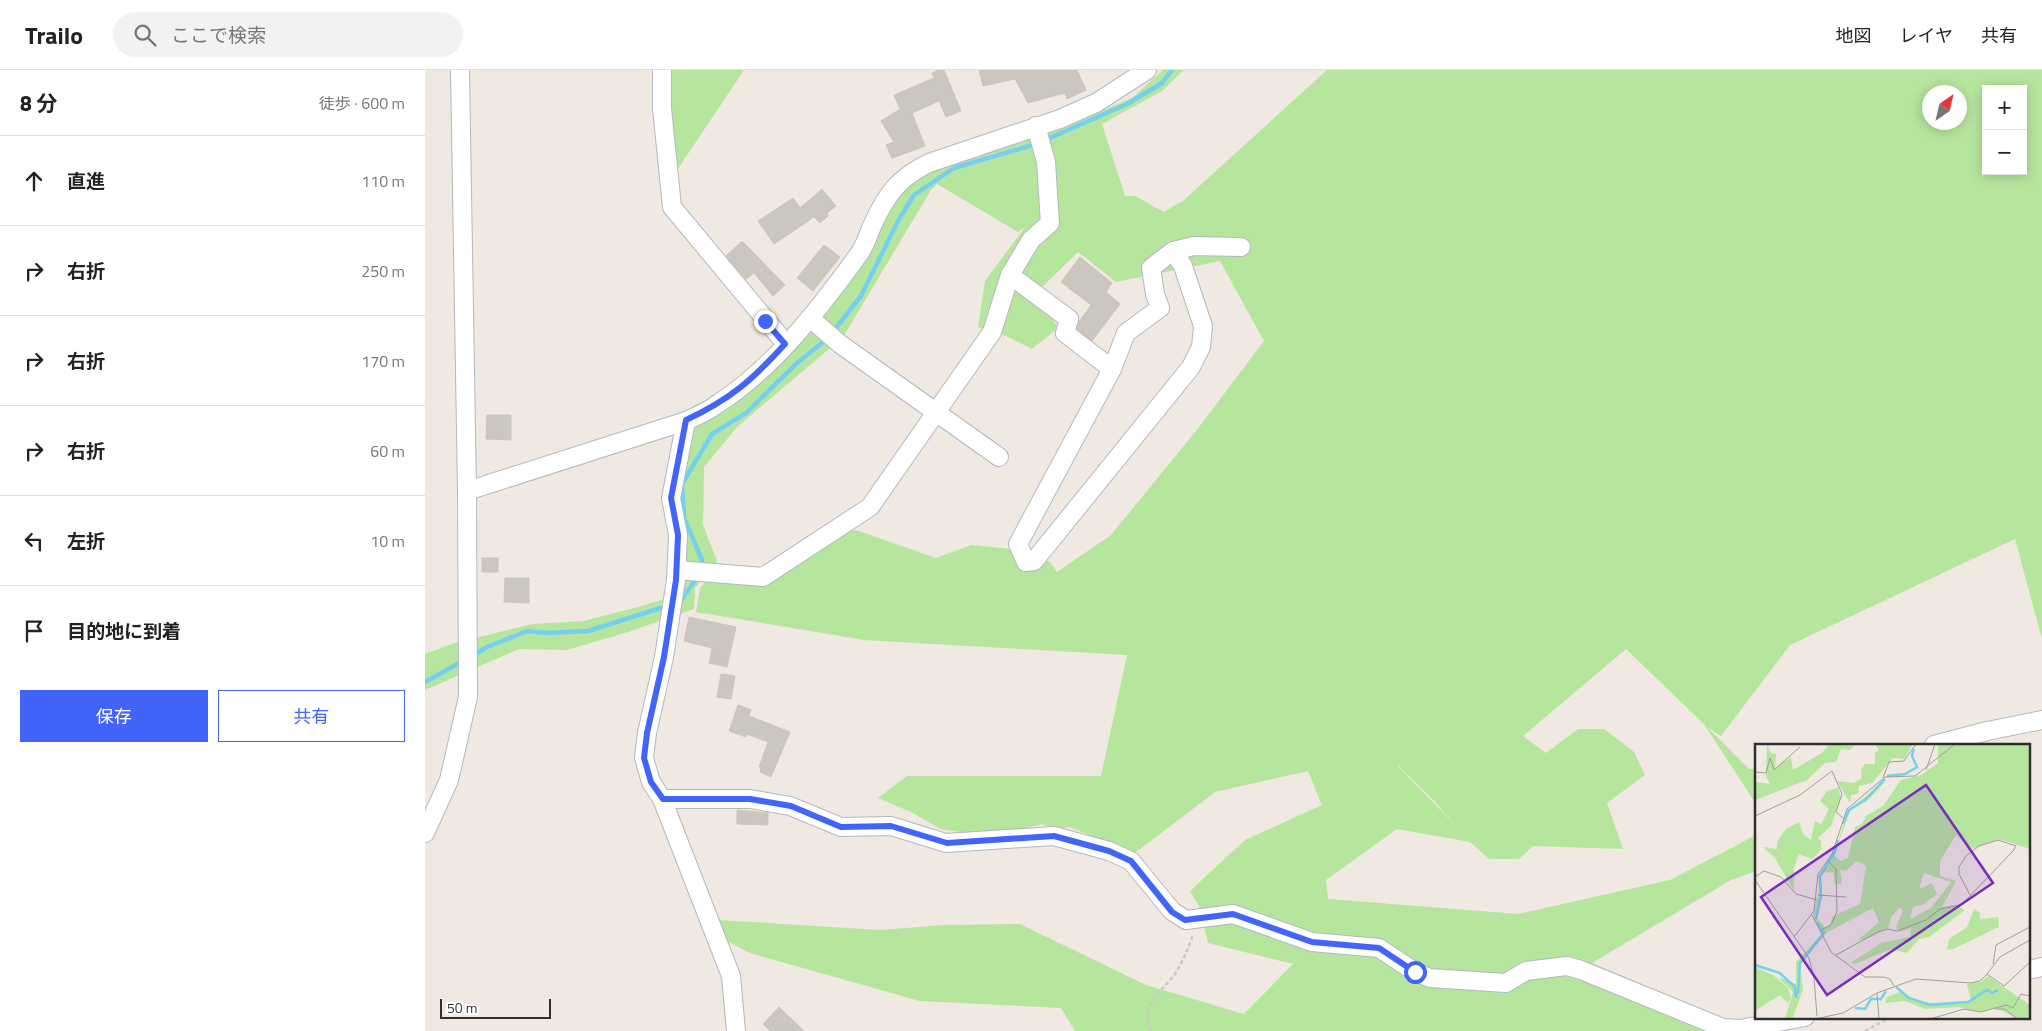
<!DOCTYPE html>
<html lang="ja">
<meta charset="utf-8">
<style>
:root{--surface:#fff;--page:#f2f2f2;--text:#222;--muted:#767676;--line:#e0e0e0;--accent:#4264fb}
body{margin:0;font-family:"Titillium Web","Noto Sans JP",sans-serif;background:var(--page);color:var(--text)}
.controls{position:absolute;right:15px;top:15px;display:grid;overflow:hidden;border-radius:0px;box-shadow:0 2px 12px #0003}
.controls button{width:45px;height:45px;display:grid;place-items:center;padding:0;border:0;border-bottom:1px solid var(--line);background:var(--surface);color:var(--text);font:25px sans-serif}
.compass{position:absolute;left:1497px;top:15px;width:45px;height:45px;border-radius:50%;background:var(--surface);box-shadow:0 2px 12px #0003;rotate:34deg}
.scale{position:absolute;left:15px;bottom:12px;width:111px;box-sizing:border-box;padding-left:5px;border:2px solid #2e2e2e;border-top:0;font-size:14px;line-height:18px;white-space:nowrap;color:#2e2e2e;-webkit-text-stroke:4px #fff;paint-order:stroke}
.stop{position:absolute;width:15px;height:15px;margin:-11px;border:4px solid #4264fb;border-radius:50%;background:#fff}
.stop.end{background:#4264fb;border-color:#fff;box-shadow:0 1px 5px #0008}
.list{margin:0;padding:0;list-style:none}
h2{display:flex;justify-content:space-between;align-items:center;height:65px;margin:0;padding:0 20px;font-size:21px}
h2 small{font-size:16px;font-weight:400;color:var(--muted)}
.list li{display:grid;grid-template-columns:32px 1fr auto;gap:15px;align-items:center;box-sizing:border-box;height:90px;padding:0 20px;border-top:1px solid var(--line)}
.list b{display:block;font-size:19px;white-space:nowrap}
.list em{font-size:16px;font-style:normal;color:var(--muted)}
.actions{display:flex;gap:10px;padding:15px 20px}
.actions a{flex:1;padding:11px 0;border:1px solid var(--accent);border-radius:0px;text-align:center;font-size:18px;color:var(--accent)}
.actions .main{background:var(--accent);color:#fff}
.icon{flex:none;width:28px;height:28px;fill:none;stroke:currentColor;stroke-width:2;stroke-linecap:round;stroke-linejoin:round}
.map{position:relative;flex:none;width:1617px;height:961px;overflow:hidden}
header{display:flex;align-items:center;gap:30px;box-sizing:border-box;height:70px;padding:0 25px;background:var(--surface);border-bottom:1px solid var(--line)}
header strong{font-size:24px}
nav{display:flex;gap:28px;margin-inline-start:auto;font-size:18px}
.search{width:350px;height:45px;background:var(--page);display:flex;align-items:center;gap:12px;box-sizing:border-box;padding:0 18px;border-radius:28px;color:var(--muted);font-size:19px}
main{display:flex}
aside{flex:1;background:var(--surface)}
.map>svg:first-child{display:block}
.green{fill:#b6e59e;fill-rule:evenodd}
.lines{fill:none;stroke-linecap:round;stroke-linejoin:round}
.stream{stroke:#75cff0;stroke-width:4.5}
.building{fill:#cbc7bf;stroke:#cbc5ba}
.minor-casing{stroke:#b4b7c1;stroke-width:20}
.path{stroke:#c9c9c9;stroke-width:2.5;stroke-dasharray:4 2.5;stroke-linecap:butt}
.minor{stroke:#fff;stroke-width:18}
.route{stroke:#4264fb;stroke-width:6}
.inset-river{fill:none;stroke:#75cff0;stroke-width:2.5}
.inset-road{fill:none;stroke:#a29e99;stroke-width:1}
.view{fill:#7b2cbf;fill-opacity:0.15;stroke:#7b2cbf;stroke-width:2.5}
.inset-edge{fill:none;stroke:#2e2e2e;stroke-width:2.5}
</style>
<header>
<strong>Trailo</strong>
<div class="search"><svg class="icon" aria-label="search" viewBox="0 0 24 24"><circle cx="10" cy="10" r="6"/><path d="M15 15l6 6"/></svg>ここで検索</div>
<nav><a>地図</a><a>レイヤ</a><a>共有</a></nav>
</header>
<main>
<aside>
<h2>8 分<small>徒歩 · 600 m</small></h2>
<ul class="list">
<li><svg class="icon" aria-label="ahead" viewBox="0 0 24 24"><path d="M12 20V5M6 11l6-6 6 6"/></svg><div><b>直進</b></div><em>110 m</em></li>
<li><svg class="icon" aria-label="right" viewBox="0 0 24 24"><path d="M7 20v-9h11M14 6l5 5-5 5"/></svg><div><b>右折</b></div><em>250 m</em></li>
<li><svg class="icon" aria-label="right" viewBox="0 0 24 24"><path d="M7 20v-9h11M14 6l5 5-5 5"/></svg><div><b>右折</b></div><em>170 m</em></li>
<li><svg class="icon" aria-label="right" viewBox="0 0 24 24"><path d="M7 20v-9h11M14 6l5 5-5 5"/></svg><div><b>右折</b></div><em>60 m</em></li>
<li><svg class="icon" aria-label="left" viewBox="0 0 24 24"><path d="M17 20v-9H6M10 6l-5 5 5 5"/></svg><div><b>左折</b></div><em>10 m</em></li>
<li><svg class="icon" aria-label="arrive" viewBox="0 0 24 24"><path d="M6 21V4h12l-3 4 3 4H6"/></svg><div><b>目的地に到着</b></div></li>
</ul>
<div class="actions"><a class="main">保存</a><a>共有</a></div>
</aside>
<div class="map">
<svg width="1617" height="961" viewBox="0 0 1617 961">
<rect width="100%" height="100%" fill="#efe9e1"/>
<g class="green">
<polygon points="242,0 319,0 244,112"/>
<path d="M 738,0 L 759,0 L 737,21 L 677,54 L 700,126 L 710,126 L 739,142 L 759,130 L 902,0 L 1617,0 L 1617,569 L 1590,469 L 1365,575 L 1296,666 L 1282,657 L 1324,699 L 1331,699 L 1331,734 L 1279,654 L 1201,579 L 1098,666 L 1121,683 L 1153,659 L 1179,659 L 1209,682 L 1220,705 L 1182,733 L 1198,779 L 1108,776 L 1094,789 L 1064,789 L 1045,772 L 972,759 L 901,810 L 903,829 L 1093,844 L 1245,810 L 1331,765 L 1331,801 L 1306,810 L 1167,893 L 1236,922 L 1262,938 L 1288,961 L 650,961 L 636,938 L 495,931 L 325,883 L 300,870 L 293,850 L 456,860 L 519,855 L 595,854 L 721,915 L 819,944 L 868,894 L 783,873 L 775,838 L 765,821 L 820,770 L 897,735 L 883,701 L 790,722 L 710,783 L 644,757 L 629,759 L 617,754 L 567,767 L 516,759 L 486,742 L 453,728 L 482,706 L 676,706 L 702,585 L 439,570 L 271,542 L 275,518 L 290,499 L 336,502 L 399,456 L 434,461 L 511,488 L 546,475 L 595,480 L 625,492 L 632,502 L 686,465 L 771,361 L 839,271 L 795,191 L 691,212 L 653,182 L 612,222 L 633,258 L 607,279 L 581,266 L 553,257 L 560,211 L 600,157 L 593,162 L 512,114 L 506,120 L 418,267 L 312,357 L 279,397 L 278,455 L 292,491 L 270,518 L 269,539 L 203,562 L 142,580 L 94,579 L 0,620 L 0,584 L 29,573 L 108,554 L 158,551 L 209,538 L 240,529 L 255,515 L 250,426 L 266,359 L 290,346 L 359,287 L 420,220 L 469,132 L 489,106 L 646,54 L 707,28 ZM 1561,19 L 1598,19 L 1598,101 L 1561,101 ZM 1504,22 L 1534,22 L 1534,52 L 1504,52 ZM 972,694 L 1010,732 L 1032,757 L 972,695 Z"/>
</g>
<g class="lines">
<g class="stream">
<polyline points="618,71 702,34 737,13 747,0"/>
<polyline points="407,263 436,226 473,151 489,125 529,98 611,74"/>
<polyline points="275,499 277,490 259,448 257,414 287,364 321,343 372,293 402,269"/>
<polyline points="253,531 257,529 273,506"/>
<polyline points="47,586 62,577 102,561 122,563 163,561 242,536"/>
<polyline points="0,612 38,591"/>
</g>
</g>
<g class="building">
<polygon points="514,0 519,0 536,41 521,47 514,31 487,43 500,76 467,88 461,75 469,72 456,51 475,39 469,25 509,8 507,3"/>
<polygon points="554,0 652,0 661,20 642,29 640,23 603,33 590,9 558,16"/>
<polygon points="397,119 411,136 402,143 403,146 395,153 389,147 349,174 333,151 368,128 375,138"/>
<polygon points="317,171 360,215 348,226 329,203 321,209 301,186"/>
<polygon points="399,175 415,187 388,221 372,208"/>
<polygon points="655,187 687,213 681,222 695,234 667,271 652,259 654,252 666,235 636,212"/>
<polygon points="62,345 86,345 86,370 61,369"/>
<rect x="57" y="488" width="16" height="14"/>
<polygon points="80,508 104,508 104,533 79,532"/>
<polygon points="264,547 311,557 302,597 284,593 287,578 259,571"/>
<polygon points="296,604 310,606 306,629 292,627"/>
<polygon points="313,635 326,640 324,646 365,662 346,707 335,702 336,697 334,697 343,672 322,664 321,667 304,661"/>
<polygon points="312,740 343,743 343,755 312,754"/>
<polygon points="354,937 379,961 345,961 338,954"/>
</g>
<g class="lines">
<g class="minor-casing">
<g id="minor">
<polyline points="237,0 237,38 247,137 361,274"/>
<polyline points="585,205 644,249 640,263 687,299 701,263 735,238 730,224 726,198 748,181 769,176 816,177"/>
<polyline points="385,248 415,274 574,387"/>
<polyline points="687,299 593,474 601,492 609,491 766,297 776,277 778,256 758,196 748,181"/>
<polyline points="261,351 246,428 253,465 251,510 239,587 222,663 219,688 226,712 237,729 306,906 311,961"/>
<path d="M 42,421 L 261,351 C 271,346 282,342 291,335 C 348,299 395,238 434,184 C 440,176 443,165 447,156 C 461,125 473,108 504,93 L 635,49 L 671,33 L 722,0"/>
<polyline points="252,500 338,507 445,437 567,262 585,205 606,170 625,153 621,92 611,56"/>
<polyline points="1509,675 1562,661 1617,650"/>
<polyline points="237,729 325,729 365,736 416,757 466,756 521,773 629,766 684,781 706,791 747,841 761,850 808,844 887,872 954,878 990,902 1005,908 1081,913 1101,901 1142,896 1156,900 1298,958 1315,959 1380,947"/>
<polyline points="0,763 24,710 43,627 42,421 35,0"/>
<polyline points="1603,900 1617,897"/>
</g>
</g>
<g class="path">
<path d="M 726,961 C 715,933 736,923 750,904 C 757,893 764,877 768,865"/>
<polyline points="1440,961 1466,947"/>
</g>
<use href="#minor" class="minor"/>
</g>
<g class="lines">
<path class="route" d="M 340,251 L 360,274 C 327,310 306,329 261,350 L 246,428 L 253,465 L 251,510 L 239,587 L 222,663 L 219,688 L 226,712 L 238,729 L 325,729 L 366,736 L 416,757 L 466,756 L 522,773 L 629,766 L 684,781 L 706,791 L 747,842 L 760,850 L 808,844 L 887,872 L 954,878 L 990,902"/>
</g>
<g transform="translate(1330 674)">
<rect width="275" height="275" fill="#efe9e1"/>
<path d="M 12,0 L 16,9 L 21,10 L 20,24 L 36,13 L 38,26 L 67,9 L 74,0 L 99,2 L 95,6 L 86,5 L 81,18 L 70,19 L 52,36 L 0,56 L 1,38 L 15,40 L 11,32 ZM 120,0 L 158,0 L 149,15 L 138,14 L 117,39 L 104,42 L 103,50 L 96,51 L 95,59 L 82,37 L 99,39 L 107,34 L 106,26 L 110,20 L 120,20 L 120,9 L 124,6 ZM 183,0 L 275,0 L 275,105 L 244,95 L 217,105 L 201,91 L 185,117 L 185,132 L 201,137 L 187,163 L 200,161 L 210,166 L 174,193 L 164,195 L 152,209 L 136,205 L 100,220 L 95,219 L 126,199 L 155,193 L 156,184 L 146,188 L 141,184 L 148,166 L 144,164 L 137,172 L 133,184 L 111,195 L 103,196 L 124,178 L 118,164 L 71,189 L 45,222 L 48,246 L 37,275 L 30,275 L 38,248 L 23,233 L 41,240 L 41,218 L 67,190 L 58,171 L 64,146 L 63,132 L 80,107 L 93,66 L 132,36 L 114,55 L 95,67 L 79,111 L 86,117 L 93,114 L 100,83 L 107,80 L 111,72 L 128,62 L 146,36 L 166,31 L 183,19 ZM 101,117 L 111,122 L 105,160 L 78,172 L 75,181 L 70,183 L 62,174 L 67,151 L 66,129 L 78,128 L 80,141 L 87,139 L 85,126 L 91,127 ZM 169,129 L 196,138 L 176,164 L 155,175 L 158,163 L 169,160 L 182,150 L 177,139 L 164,145 ZM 83,44 L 86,53 L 76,82 L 63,94 L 66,97 L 66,106 L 57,115 L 44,110 L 39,124 L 39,147 L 20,114 L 8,103 L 22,105 L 22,98 L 31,85 L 44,78 L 48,90 L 56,96 L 60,77 L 66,80 L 74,65 L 65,57 L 72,47 ZM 219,165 L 225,169 L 225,175 L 243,173 L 244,183 L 196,206 L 192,205 L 194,195 L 212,183 ZM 0,223 L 18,231 L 33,244 L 36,254 L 33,259 L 25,251 L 0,267 ZM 233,232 L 275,261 L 275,275 L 264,275 L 241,264 L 226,268 L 204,263 L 170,265 L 150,257 L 130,259 L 132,253 L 145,248 L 156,256 L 176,259 L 216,257 L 212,240 L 226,238 Z" fill="#b6e59e" fill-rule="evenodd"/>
<path class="inset-river" d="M 132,32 L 150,30 L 162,23 L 157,12 L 159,5M 88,80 L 94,66 L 110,56 L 130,35M 61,175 L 66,152 L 65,132 L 80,108 L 83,96M 0,221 L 25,229 L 40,243 L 41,254M 141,243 L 154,254 L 175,261 L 213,258 L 232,246 L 237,249 L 243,246M 43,250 L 45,219 L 69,189 L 62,179M 100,264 L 110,265 L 116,255 L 126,255 L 131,247"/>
<path class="inset-road" d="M 171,26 L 180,0M 0,28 L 11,29 L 15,14 L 19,26 L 45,3M 128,34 L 134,18 L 149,17 L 161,0M 0,72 L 45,51 L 77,27 L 87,50 L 81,68 L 88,74M 0,133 L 9,127 L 26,133 L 41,150 L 62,156M 0,136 L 54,214 L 59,234 L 62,272M 63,151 L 91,153M 57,171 L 76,208 L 110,233 L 129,233 L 135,235 L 139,242M 66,186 L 76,181 L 82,167 L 81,125 L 72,116M 39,193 L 59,167 L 63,130 L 77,110 L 92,65 L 130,33 L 160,32 L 200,0M 275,196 L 245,213 L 232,230 L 249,242 L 275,218M 81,211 L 123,188 L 133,185 L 142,187 L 171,176 L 185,165 L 205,161 L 212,155 L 258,107 L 261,102 L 243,96 L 224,102 L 211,112 L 204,123 L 204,130 L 215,151M 238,220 L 241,201 L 275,183M 122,249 L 124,275M 240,265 L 250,265 L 262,275M 60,275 L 88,269 L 122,249 L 161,235 L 216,239 L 225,237 L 232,230M 175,275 L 209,265 L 226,268 L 251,261 L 258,264 L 266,250 L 275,252"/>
<path class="view" d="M 171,41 L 238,139 L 72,251 L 6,153 Z"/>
<rect width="275" height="275" class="inset-edge"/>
</g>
</svg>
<div class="controls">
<button>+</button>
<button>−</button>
</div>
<svg class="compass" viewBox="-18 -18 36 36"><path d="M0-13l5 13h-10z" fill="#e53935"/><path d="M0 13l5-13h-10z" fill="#767676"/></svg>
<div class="scale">50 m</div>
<div class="stop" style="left:990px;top:902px"></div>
<div class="stop end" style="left:340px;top:251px"></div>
</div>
</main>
